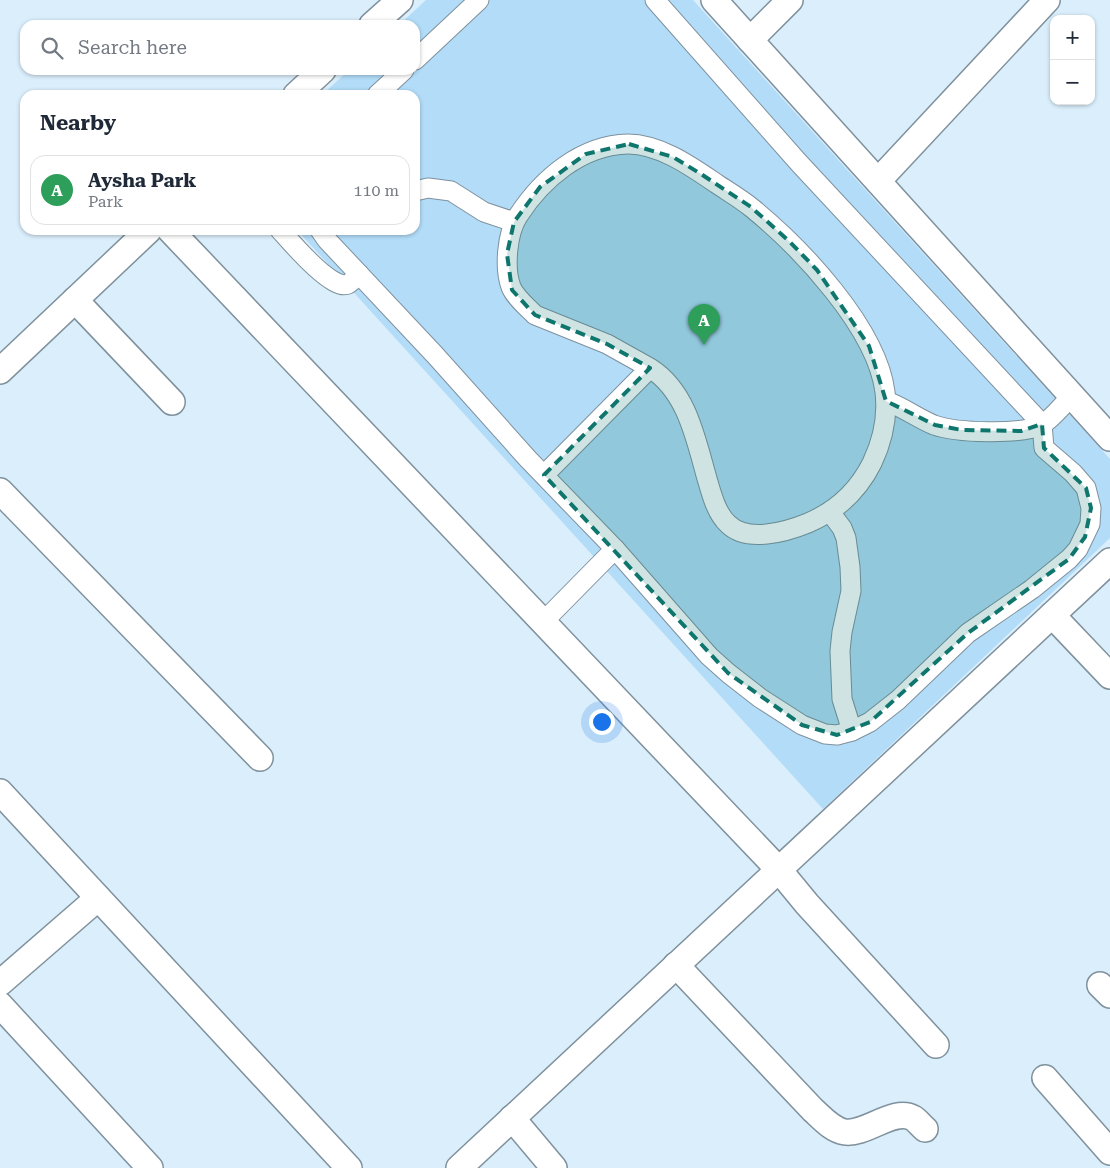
<!DOCTYPE html>
<meta charset="utf-8">
<style>
:root{--surface:#fff;--page:#f2f2f3;--text:#1f2937;--muted:#747a83;--line:#e0e1e3;--accent:#2563eb}
body{margin:0;font-family:"Roboto Serif",serif;background:var(--page);color:var(--text)}
.controls{position:absolute;right:15px;top:15px;display:grid;overflow:hidden;border-radius:10px;box-shadow:0 1px 4px #0004}
.controls button{width:45px;height:45px;display:grid;place-items:center;padding:0;border:0;border-bottom:1px solid var(--line);background:var(--surface);color:var(--text);font:25px sans-serif}
.you{position:absolute;left:601px;top:721px;width:18px;height:18px;margin:-12px;border:4px solid #fff;border-radius:50%;background:#1a73e8;box-shadow:0 0 0 8px #1a73e833}
.badge{display:grid;place-items:center;width:32px;height:32px;border-radius:50%;background:var(--accent);color:#fff;font-size:16px;font-weight:700}
.pin{position:absolute;translate:-50% -41px;filter:drop-shadow(0 1px 2px #0008)}
.pin::after{content:'';position:absolute;top:26px;width:18px;height:15px;background:inherit;clip-path:polygon(0 0,100% 0,50% 100%)}
.list{margin:0;padding:0;list-style:none}
h2{display:flex;justify-content:space-between;align-items:center;height:65px;margin:0;padding:0 20px;font-size:21px}
h2 small{font-size:16px;font-weight:400;color:var(--muted)}
.list li{display:grid;grid-template-columns:32px 1fr auto;gap:15px;align-items:center;box-sizing:border-box;height:70px;margin:0 10px 10px;padding:0 10px;border:1px solid var(--line);border-radius:15px}
.list b{display:block;font-size:19px;white-space:nowrap}
.list p{margin:0;font-size:16px;white-space:nowrap;color:var(--muted)}
.list em{font-size:16px;font-style:normal;color:var(--muted)}
.icon{flex:none;width:28px;height:28px;fill:none;stroke:currentColor;stroke-width:2;stroke-linecap:round;stroke-linejoin:round}
.map{position:relative;flex:none;width:1110px;height:1168px;overflow:hidden}
.search{position:absolute;background:var(--surface);box-shadow:0 1px 4px #0004;left:20px;top:20px;width:400px;height:55px;display:flex;align-items:center;gap:12px;box-sizing:border-box;padding:0 18px;border-radius:15px;color:var(--muted);font-size:19px}
.panel{position:absolute;background:var(--surface);box-shadow:0 1px 4px #0004;left:20px;top:90px;width:400px;height:145px;border-radius:15px}
.map>svg:first-child{display:block}
.green{fill:#b2dcf8}
.lines{fill:none;stroke-linecap:round;stroke-linejoin:round}
.pedestrian-casing{stroke:#7f919d;stroke-width:21}
.minor-casing{stroke:#7f919d;stroke-width:28}
.pedestrian{stroke:#fff;stroke-width:19}
.minor{stroke:#fff;stroke-width:25}
.marked{fill:#0f766e;fill-opacity:0.2;stroke:#0f766e;stroke-width:4;stroke-dasharray:10 6;stroke-linejoin:round}
</style>
<div class="map">
<svg width="1110" height="1168" viewBox="0 0 1110 1168">
<rect width="100%" height="100%" fill="#daeefb"/>
<polygon class="green" points="426,0 693,0 1110,459 1110,538 823,809 297,230 415,230 415,95 322,95 349,70 415,70 415,25 399,25"/>
<g class="lines">
<g class="pedestrian-casing">
<g id="pedestrian">
<polyline points="415,60 479,0"/>
<polyline points="377,95 404,70"/>
<polyline points="415,191 428,188 451,191 484,212 514,222"/>
<path d="M 280,230 C 290,241 333,292 348,284 C 352,282 356,277 359,274"/>
<polyline points="320,230 327,240 435,355 528,459 615,549 709,656 728,673 760,698 802,725 825,734 837,735 852,731 870,722 898,700 968,633 1032,589 1069,559 1078,549 1090,524 1091,508 1086,488 1073,473 1044,448 1042,424 799,163 655,0"/>
<path d="M 886,401 C 903,407 917,418 934,425 C 956,433 1021,435 1041,425 C 1051,420 1064,404 1072,395"/>
<path d="M 544,475 L 650,368 L 607,344 L 535,315 C 527,307 515,297 511,287 C 504,268 507,233 518,216 C 542,179 581,145 628,144 C 660,144 692,167 717,184 C 729,192 741,199 752,208 C 801,248 877,328 885,392 C 888,417 882,442 872,463 C 858,491 836,511 808,523 C 786,532 747,543 728,524 C 717,514 712,496 708,482 C 696,441 688,392 650,368"/>
<polyline points="830,512 842,528 846,538 850,567 851,591 842,632 840,651 842,699 852,731"/>
<polyline points="543,622 615,549"/>
</g>
</g>
<g class="minor-casing">
<g id="minor">
<polyline points="714,0 1110,438"/>
<polyline points="372,25 400,0"/>
<polyline points="750,40 790,0"/>
<polyline points="296,95 323,70"/>
<polyline points="878,181 1047,0"/>
<polyline points="170,230 779,870 807,904 936,1045"/>
<polyline points="75,300 172,402"/>
<polyline points="0,371 149,230"/>
<polyline points="0,491 260,758"/>
<polyline points="1052,615 1110,676"/>
<polyline points="0,792 349,1168"/>
<path d="M 676,965 L 813,1110 C 822,1118 832,1130 845,1132 C 866,1135 894,1107 913,1118 C 917,1120 921,1126 925,1129"/>
<polyline points="0,983 98,898"/>
<polyline points="1100,985 1110,995"/>
<polyline points="0,1005 150,1168"/>
<polyline points="1045,1078 1110,1152"/>
<polyline points="512,1118 554,1168"/>
<polyline points="459,1168 1110,561"/>
</g>
</g>
<use href="#pedestrian" class="pedestrian"/>
<use href="#minor" class="minor"/>
</g>
<path class="marked" d="M 629,144 L 673,157 L 701,174 L 751,207 L 789,241 L 817,270 L 869,346 L 886,401 L 935,425 L 962,430 L 1021,431 L 1042,424 L 1044,448 L 1086,488 L 1091,508 L 1085,537 L 1069,559 L 968,633 L 870,722 L 837,735 L 802,725 L 728,673 L 544,475 L 650,368 L 607,344 L 535,315 L 512,290 L 507,254 L 514,222 L 540,187 L 586,154 Z"/>
</svg>
<div class="controls">
<button>+</button>
<button>−</button>
</div>
<div class="you"></div>
<div class="pin badge" style="left:704px;top:345px;background:#2e9e5b">A</div>
<div class="search"><svg class="icon" aria-label="search" viewBox="0 0 24 24"><circle cx="10" cy="10" r="6"/><path d="M15 15l6 6"/></svg>Search here</div>
<section class="panel">
<h2>Nearby<small></small></h2>
<ul class="list">
<li><span class="badge" style="background:#2e9e5b">A</span><div><b>Aysha Park</b><p>Park</p></div><em>110 m</em></li>
</ul>
</section>
</div>
